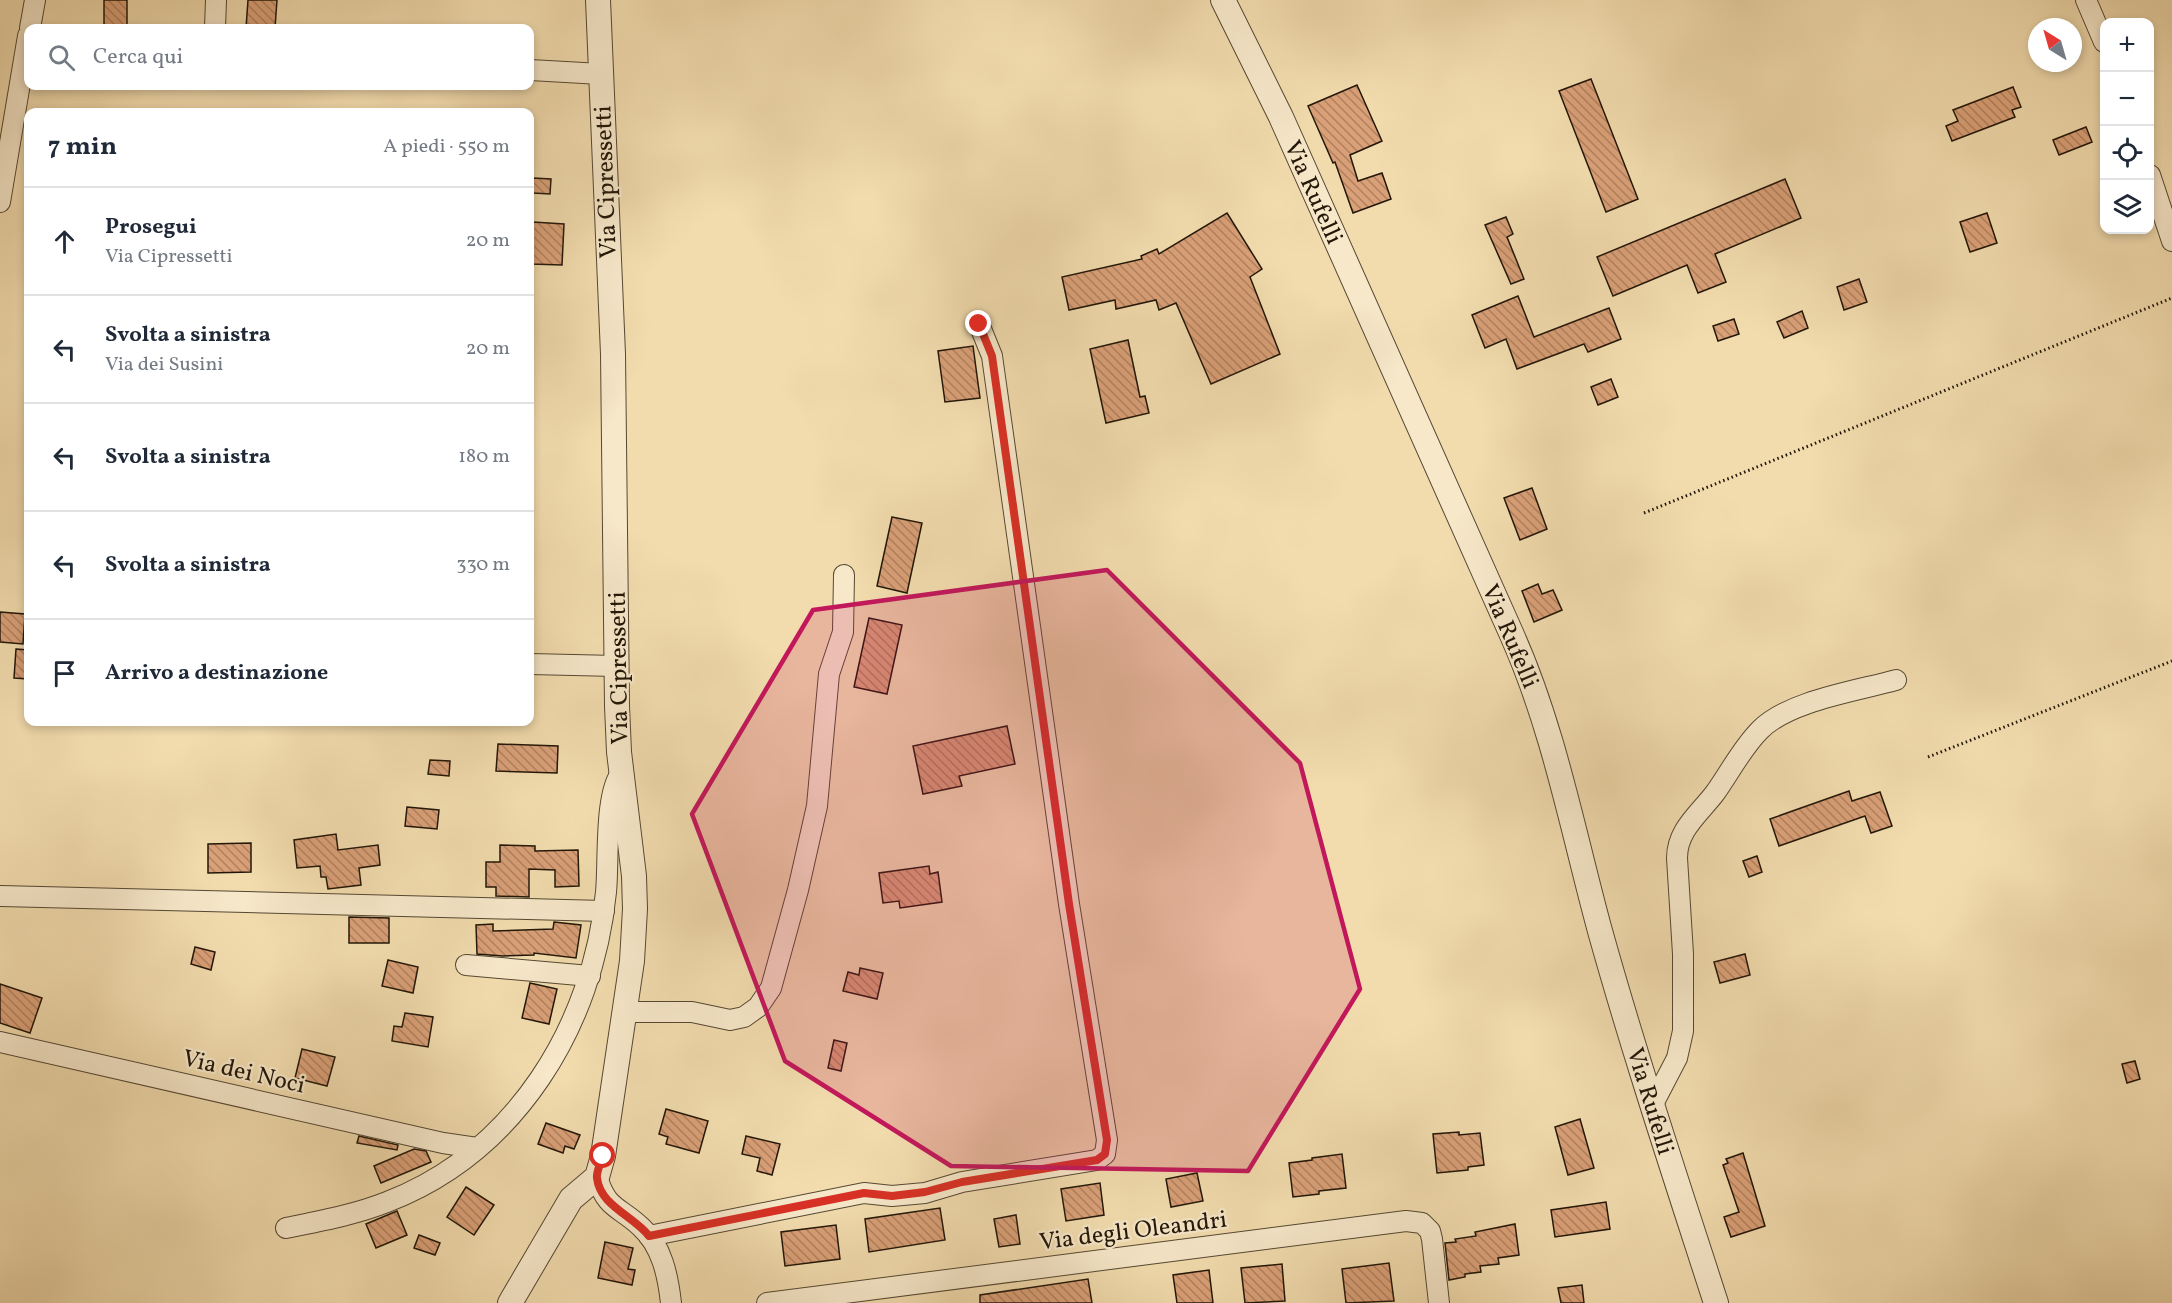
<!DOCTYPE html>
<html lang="it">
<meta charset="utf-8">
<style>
:root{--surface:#fff;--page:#f2f2f3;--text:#1f2937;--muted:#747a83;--line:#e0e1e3}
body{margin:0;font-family:Vollkorn,serif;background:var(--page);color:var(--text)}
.controls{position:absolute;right:18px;top:18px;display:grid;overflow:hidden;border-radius:12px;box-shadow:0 3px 9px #0003}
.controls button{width:54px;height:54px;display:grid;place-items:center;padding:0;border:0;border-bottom:2px solid var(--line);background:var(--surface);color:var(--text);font:30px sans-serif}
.compass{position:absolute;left:2028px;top:18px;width:54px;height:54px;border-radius:50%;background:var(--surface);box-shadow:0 3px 9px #0003;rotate:323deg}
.stop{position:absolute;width:18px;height:18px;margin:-14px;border:4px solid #d93025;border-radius:50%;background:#fff}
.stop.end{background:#d93025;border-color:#fff;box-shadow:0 2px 6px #0008}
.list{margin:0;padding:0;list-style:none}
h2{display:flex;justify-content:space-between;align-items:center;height:78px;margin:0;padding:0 24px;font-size:26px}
h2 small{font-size:20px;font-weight:400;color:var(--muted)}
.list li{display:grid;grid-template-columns:39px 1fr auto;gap:18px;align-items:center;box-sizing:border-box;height:108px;padding:0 24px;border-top:2px solid var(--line)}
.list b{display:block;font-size:22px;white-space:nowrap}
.list p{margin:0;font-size:20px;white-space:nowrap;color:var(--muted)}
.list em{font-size:20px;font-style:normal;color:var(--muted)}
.icon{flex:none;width:33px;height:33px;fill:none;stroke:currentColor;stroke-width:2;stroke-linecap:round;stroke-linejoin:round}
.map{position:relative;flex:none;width:2172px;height:1303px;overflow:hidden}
.search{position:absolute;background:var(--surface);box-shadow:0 3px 9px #0003;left:24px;top:24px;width:510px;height:66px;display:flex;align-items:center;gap:15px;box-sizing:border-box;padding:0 21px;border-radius:12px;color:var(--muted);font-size:22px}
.panel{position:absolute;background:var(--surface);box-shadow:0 3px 9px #0003;left:24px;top:108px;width:510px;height:618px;border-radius:12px}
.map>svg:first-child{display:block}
.building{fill:url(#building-back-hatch);stroke:#211608;stroke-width:1.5}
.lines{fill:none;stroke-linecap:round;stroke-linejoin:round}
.minor-casing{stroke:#554832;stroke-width:22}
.tertiary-casing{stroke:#554832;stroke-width:26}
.path{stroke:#211608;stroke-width:3;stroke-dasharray:1.5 3;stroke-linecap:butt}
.minor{stroke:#f7e8ca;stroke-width:20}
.tertiary{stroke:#f7e8ca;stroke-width:24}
.route{stroke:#d93025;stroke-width:8}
.marked{fill:#c2185b;fill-opacity:0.2;stroke:#c2185b;stroke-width:4.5;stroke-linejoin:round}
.labels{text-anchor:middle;stroke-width:4.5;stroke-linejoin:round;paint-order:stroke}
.street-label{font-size:24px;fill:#211608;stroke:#f7e8ca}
</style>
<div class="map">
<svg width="2172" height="1303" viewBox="0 0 2172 1303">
<defs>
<pattern id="building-back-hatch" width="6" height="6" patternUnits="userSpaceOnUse" patternTransform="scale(1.5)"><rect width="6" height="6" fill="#daa077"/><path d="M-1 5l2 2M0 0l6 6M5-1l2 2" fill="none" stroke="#b08160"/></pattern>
</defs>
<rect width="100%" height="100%" fill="#f2dcae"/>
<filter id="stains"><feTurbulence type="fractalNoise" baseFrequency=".00333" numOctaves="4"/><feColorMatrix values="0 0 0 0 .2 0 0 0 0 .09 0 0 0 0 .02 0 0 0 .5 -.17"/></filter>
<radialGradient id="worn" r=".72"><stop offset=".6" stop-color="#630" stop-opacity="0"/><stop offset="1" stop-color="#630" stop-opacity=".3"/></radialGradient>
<g class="building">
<rect x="104" y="0" width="23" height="26"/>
<polygon points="248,0 277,0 275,28 246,28"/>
<polygon points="1591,79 1638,199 1606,212 1559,91"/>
<polygon points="1357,85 1382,141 1350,155 1358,181 1382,173 1391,199 1353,213 1335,162 1333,163 1308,106"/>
<polygon points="2013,87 2021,107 2012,110 2015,117 1952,141 1946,126 1958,121 1953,110"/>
<polygon points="2086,127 2092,142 2059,155 2053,140"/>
<polygon points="533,178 551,179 550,194 533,193"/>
<polygon points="1785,179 1801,218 1715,254 1726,282 1698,293 1687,265 1613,296 1597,257"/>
<polygon points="1227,213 1262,269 1250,277 1280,354 1211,384 1176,303 1159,310 1156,300 1116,309 1115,300 1069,310 1062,277 1142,259 1141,256 1157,249 1159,254"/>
<polygon points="1987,213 1997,243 1970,252 1960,222"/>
<polygon points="1506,217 1513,234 1507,237 1524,279 1511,284 1485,225"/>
<polygon points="533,222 564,224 562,265 531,264"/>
<polygon points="1859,279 1867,302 1844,310 1837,287"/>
<polygon points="1518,296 1534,337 1609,308 1621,339 1588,352 1584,344 1517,369 1506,339 1485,348 1472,315"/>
<polygon points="1802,311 1808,328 1784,338 1777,322"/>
<polygon points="1734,319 1739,334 1718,341 1713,326"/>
<polygon points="1128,340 1140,397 1145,396 1149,413 1106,423 1090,349"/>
<polygon points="973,346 980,398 945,402 938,351"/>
<polygon points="1611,379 1618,397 1598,405 1591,387"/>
<polygon points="1532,488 1547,529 1520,540 1504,498"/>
<polygon points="892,517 922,523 907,593 877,586"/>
<polygon points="1538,584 1542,594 1553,590 1562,610 1534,622 1522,591"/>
<polygon points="0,612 25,614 23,644 0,642"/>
<polygon points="869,618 902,625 887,694 854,687"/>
<polygon points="16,649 28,650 28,679 14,678"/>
<polygon points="1007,726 1015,764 959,776 962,786 923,794 913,746"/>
<polygon points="498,744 558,746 557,773 496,771"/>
<polygon points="430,760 450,761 449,776 428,774"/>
<polygon points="1849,791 1852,801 1880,792 1892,826 1871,833 1865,816 1779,846 1770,819"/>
<polygon points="407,807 439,810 437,829 405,826"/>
<polygon points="336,834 338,850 378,845 380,865 359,868 361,885 328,889 326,877 321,877 320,866 297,868 294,840"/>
<polygon points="251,843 251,872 208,873 208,844"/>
<polygon points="500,845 535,846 535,851 578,850 579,886 555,887 555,870 529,869 529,897 496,896 496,887 486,887 486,862 500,862"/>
<polygon points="1757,856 1762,872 1749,877 1743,861"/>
<polygon points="929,866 930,874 938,872 942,902 900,908 899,901 883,903 879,873"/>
<polygon points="349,917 389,918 389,943 349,943"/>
<polygon points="554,922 581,925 576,958 534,953 534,955 503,956 477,954 476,925 493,924 493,931 553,929"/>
<polygon points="195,947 215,952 211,970 191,964"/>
<polygon points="1745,954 1750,975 1720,983 1714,962"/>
<polygon points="388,960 418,967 413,993 382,986"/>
<polygon points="860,968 883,973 877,999 843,991 848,972 859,975"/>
<polygon points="530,983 557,989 549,1024 522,1018"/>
<polygon points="0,984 42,998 30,1033 0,1023"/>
<polygon points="405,1013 433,1017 428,1047 392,1041 394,1026 402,1027"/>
<polygon points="834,1040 847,1043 841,1071 828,1068"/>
<polygon points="302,1049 335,1057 327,1086 295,1078"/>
<polygon points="2135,1061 2140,1079 2127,1083 2122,1064"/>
<polygon points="666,1109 708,1121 699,1153 666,1144 668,1137 659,1134"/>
<polygon points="1580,1119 1594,1168 1568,1175 1555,1127"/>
<polygon points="546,1123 580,1135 574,1149 565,1146 563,1153 538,1144"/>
<polygon points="1459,1132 1459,1135 1480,1133 1484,1165 1468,1167 1468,1170 1437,1173 1433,1134"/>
<polygon points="359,1136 398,1145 397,1150 357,1143"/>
<polygon points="746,1136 780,1144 772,1175 757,1171 760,1158 742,1154"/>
<polygon points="414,1149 426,1151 431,1162 381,1183 374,1166"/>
<polygon points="1743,1153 1765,1226 1731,1237 1724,1217 1739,1212 1723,1165 1728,1163 1726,1159"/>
<polygon points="1342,1154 1346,1188 1319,1191 1319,1194 1293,1197 1289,1163 1312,1160 1312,1158"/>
<polygon points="1197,1173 1203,1201 1171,1207 1166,1179"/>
<polygon points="1100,1183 1104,1215 1066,1221 1061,1189"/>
<polygon points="466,1187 494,1205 474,1235 447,1217"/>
<polygon points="1606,1202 1610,1229 1555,1237 1551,1210"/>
<polygon points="940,1208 945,1240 869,1252 865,1219"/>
<polygon points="397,1211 407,1235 376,1248 366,1224"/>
<polygon points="1016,1215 1020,1244 999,1247 994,1219"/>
<polygon points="1515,1224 1519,1255 1498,1258 1499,1264 1480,1266 1481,1272 1465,1274 1465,1277 1449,1280 1445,1243 1456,1242 1455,1239 1476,1236 1475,1232"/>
<polygon points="836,1225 840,1259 785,1266 781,1232"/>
<polygon points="419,1235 440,1243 435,1255 414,1248"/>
<polygon points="605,1242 633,1248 628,1269 635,1270 632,1285 598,1278"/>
<polygon points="1389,1263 1394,1301 1346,1303 1342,1269"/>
<polygon points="1282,1264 1285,1301 1245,1303 1241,1268"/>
<polygon points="1209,1270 1213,1303 1177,1303 1173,1275"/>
<polygon points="1088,1279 1092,1303 980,1303 980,1295"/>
<polygon points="1582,1285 1584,1303 1561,1303 1558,1288"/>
</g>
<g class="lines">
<g class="minor-casing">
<g id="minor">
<polyline points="2086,0 2104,42"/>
<polyline points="30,28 35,0"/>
<polyline points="215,28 216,0"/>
<polyline points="530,70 601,74"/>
<polyline points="2150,175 2172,241"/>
<polyline points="0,202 28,36"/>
<polyline points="530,664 616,666"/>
<polyline points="0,896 604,911"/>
<polyline points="466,965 590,976"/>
<polyline points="625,1012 692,1012 730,1020 744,1017 758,1007 771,988 798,890 817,806 829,674 843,632 844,575"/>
<polyline points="0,1042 443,1143 477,1148"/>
<path d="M 1652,1106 L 1677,1058 L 1683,1031 L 1683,954 L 1677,858 C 1677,830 1699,814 1715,793 C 1730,772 1742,748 1760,730 C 1788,701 1857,691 1896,680"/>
<path d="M 597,1177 C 607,1210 619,1206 641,1227 C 662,1246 668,1276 671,1303"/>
<path d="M 286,1228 C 320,1221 354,1215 387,1202 C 516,1152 593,1026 606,892 C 609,864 604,792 622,772"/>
<polyline points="649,1236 864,1193 892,1196 925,1193 962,1182 1097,1160 1105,1154 1107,1140 1069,904 992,356 979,324"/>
<polyline points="767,1303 1406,1221 1422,1223 1430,1231 1432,1239 1439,1303"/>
</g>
</g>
<g class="tertiary-casing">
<g id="tertiary">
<path d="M 1223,0 L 1281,117 L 1512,635 C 1554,729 1573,832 1600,931 C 1635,1056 1676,1179 1716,1303"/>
<polyline points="510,1303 571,1199 597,1177 603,1156 632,961 635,909 634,876 619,752 617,706 613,354 598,0"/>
</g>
</g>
<g class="path">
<polyline points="1644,513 2172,298"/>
<polyline points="1928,757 2172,661"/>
</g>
<use href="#minor" class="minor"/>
<use href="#tertiary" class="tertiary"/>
</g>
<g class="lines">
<path class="route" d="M 603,1156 C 601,1162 596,1172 597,1178 C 600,1206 634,1216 649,1236 L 864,1193 L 892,1196 L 925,1192 L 962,1182 L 1097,1160 L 1105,1154 L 1107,1140 L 1069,904 L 992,356 L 979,324"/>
</g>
<path class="marked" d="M 1107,570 L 1300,763 L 1360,989 L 1248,1171 L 951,1166 L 785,1061 L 692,814 L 813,610 Z"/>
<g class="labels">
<g class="street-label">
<text transform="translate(605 182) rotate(-92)" y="8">Via Cipressetti</text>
<text transform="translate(1314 192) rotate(66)" y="8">Via Rufelli</text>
<text transform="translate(1511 636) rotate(67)" y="8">Via Rufelli</text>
<text transform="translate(618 668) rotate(-91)" y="8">Via Cipressetti</text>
<text transform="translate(244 1071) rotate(13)" y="8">Via dei Noci</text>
<text transform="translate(1651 1101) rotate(73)" y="8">Via Rufelli</text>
<text transform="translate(1133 1230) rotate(-7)" y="8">Via degli Oleandri</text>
</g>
</g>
<rect width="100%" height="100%" filter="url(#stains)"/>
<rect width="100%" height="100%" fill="url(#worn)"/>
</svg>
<div class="controls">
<button>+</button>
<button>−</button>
<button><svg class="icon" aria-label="locate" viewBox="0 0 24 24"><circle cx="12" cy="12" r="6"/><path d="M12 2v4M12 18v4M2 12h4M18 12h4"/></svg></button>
<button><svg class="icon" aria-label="layers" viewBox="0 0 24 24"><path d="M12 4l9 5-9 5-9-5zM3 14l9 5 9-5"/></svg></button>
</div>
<svg class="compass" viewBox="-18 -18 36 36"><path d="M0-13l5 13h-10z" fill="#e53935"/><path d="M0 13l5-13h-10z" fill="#747a83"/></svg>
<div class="stop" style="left:603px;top:1156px"></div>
<div class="stop end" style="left:979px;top:324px"></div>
<div class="search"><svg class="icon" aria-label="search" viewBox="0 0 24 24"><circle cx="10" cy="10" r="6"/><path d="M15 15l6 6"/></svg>Cerca qui</div>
<section class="panel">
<h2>7 min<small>A piedi · 550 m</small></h2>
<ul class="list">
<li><svg class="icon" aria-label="ahead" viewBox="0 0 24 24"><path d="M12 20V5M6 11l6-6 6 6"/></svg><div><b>Prosegui</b><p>Via Cipressetti</p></div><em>20 m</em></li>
<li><svg class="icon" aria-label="left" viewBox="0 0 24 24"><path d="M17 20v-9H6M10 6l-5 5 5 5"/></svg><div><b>Svolta a sinistra</b><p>Via dei Susini</p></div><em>20 m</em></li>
<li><svg class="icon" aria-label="left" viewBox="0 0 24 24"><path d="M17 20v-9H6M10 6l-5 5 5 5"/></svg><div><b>Svolta a sinistra</b></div><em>180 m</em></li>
<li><svg class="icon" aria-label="left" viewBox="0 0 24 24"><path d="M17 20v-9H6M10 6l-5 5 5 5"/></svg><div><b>Svolta a sinistra</b></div><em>330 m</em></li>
<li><svg class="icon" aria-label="arrive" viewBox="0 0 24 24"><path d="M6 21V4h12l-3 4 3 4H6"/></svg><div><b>Arrivo a destinazione</b></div></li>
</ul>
</section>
</div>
